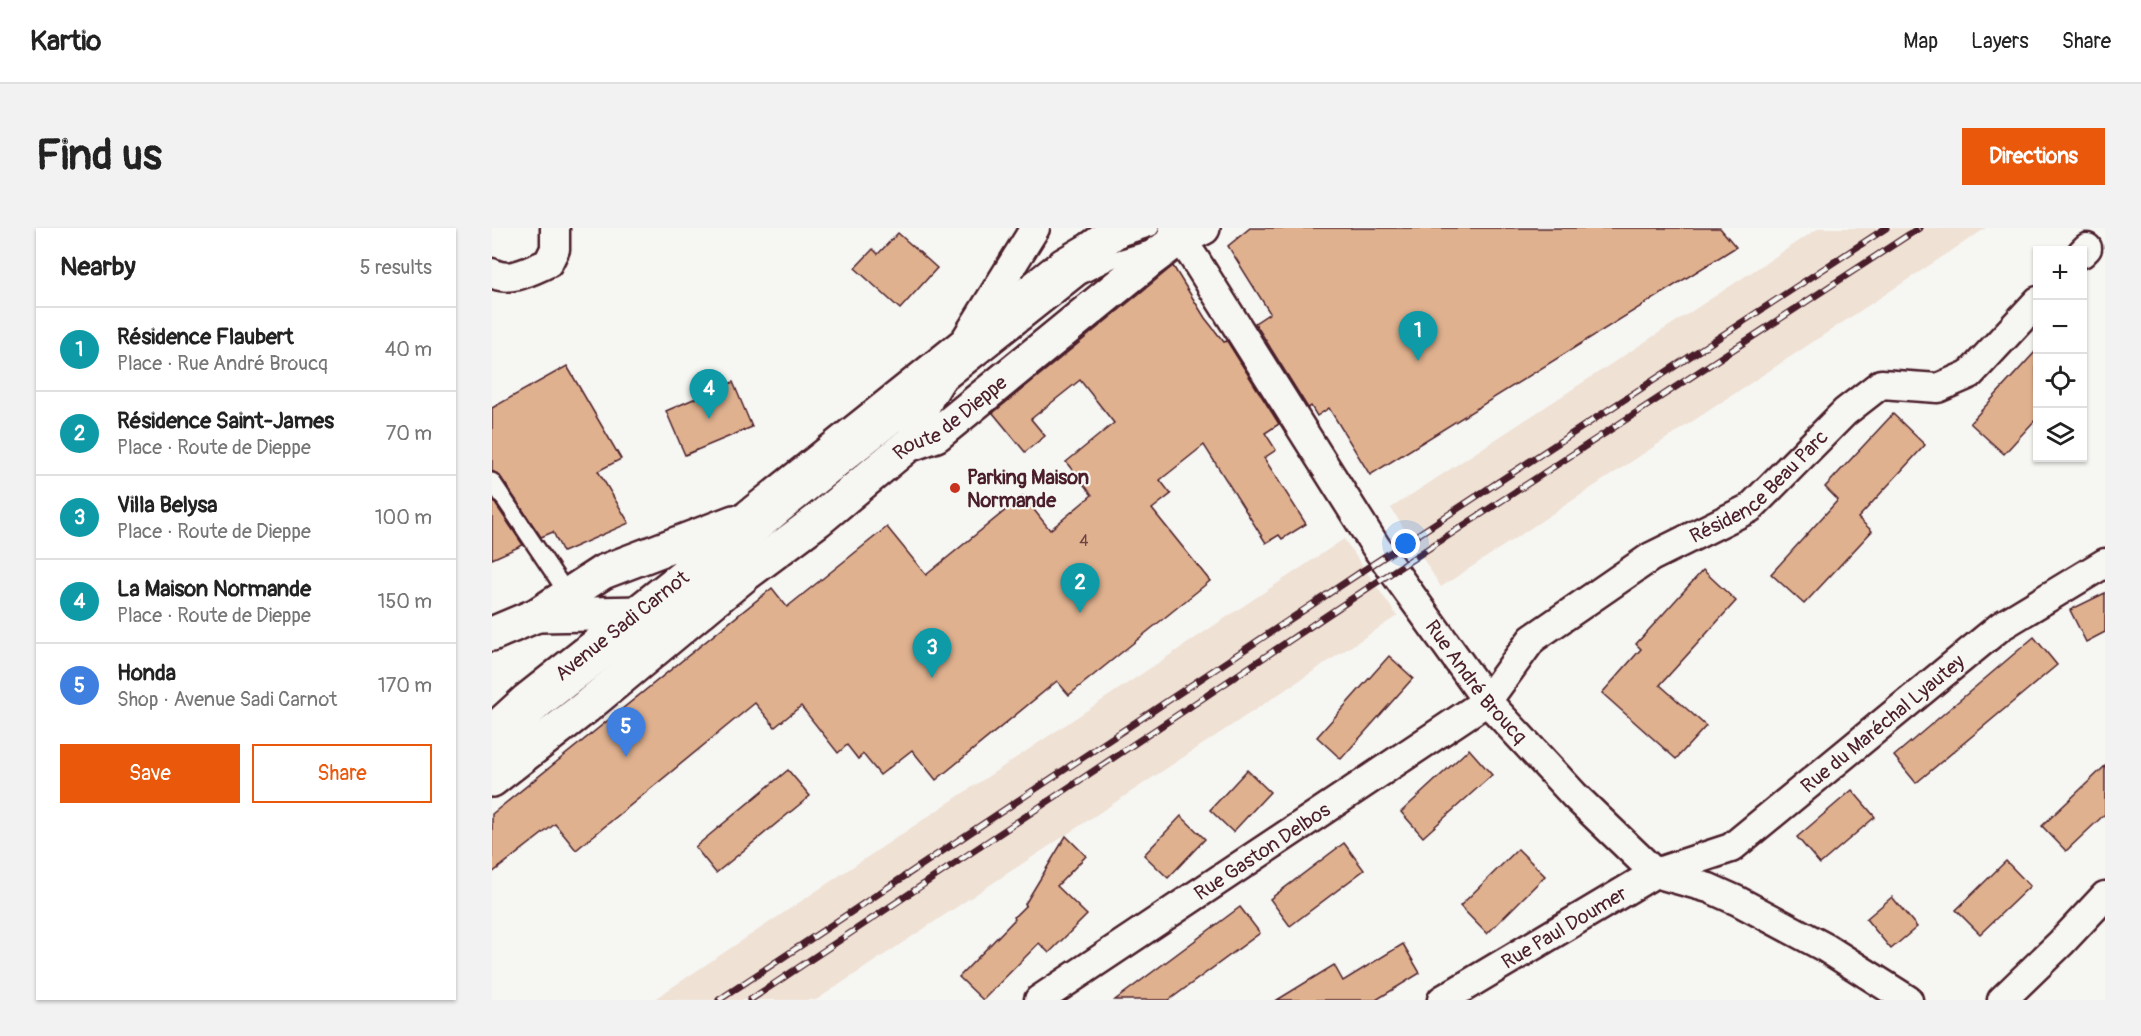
<!DOCTYPE html>
<meta charset="utf-8">
<style>
:root{--surface:#fff;--page:#f2f2f2;--text:#222;--muted:#767676;--line:#e0e0e0;--accent:#ea580c}
body{margin:0;font-family:Pangolin,sans-serif;background:var(--page);color:var(--text)}
.controls{position:absolute;right:18px;top:18px;display:grid;overflow:hidden;border-radius:0px;box-shadow:0 2px 4px #0004}
.controls button{width:54px;height:54px;display:grid;place-items:center;padding:0;border:0;border-bottom:2px solid var(--line);background:var(--surface);color:var(--text);font:30px sans-serif}
.you{position:absolute;left:914px;top:316px;width:21px;height:21px;margin:-15px;border:4px solid #fff;border-radius:50%;background:#1a73e8;box-shadow:0 0 0 9px #1a73e833}
.badge{display:grid;place-items:center;width:39px;height:39px;border-radius:50%;background:var(--accent);color:#fff;font-size:20px;font-weight:700}
.pin{position:absolute;translate:-50% -50px;filter:drop-shadow(0 2px 3px #0008)}
.pin::after{content:'';position:absolute;top:32px;width:21px;height:18px;background:inherit;clip-path:polygon(0 0,100% 0,50% 100%)}
.list{margin:0;padding:0;list-style:none}
h2{display:flex;justify-content:space-between;align-items:center;height:78px;margin:0;padding:0 24px;font-size:26px}
h2 small{font-size:20px;font-weight:400;color:var(--muted)}
.list li{display:grid;grid-template-columns:39px 1fr auto;gap:18px;align-items:center;box-sizing:border-box;height:84px;padding:0 24px;border-top:2px solid var(--line)}
.list b{display:block;font-size:22px;white-space:nowrap}
.list p{margin:0;font-size:20px;white-space:nowrap;color:var(--muted)}
.list em{font-size:20px;font-style:normal;color:var(--muted)}
.actions{display:flex;gap:12px;padding:18px 24px}
.actions a{flex:1;padding:14px 0;border:2px solid var(--accent);border-radius:0px;text-align:center;font-size:21px;color:var(--accent)}
.actions .main{background:var(--accent);color:#fff}
.icon{flex:none;width:33px;height:33px;fill:none;stroke:currentColor;stroke-width:2;stroke-linecap:round;stroke-linejoin:round}
.map{position:relative;flex:none;width:1613px;height:772px;overflow:hidden;border-radius:0px}
header{display:flex;align-items:center;gap:36px;box-sizing:border-box;height:84px;padding:0 30px;background:var(--surface);border-bottom:2px solid var(--line)}
header strong{font-size:28px}
nav{display:flex;gap:33px;margin-inline-start:auto;font-size:21px}
.intro{display:flex;align-items:center;justify-content:space-between;box-sizing:border-box;height:144px;padding:0 36px}
h1{margin:0;font-size:42px}
.button{padding:15px 27px;border-radius:0px;background:var(--accent);color:#fff;font-size:21px;font-weight:700}
main{display:flex;gap:36px;padding:0 36px}
aside{flex:1;background:var(--surface);border-radius:0px;box-shadow:0 2px 4px #0004}
.map>svg:first-child{display:block}
.built{fill:#efe1d4}
.building{fill:#dfb18f;stroke:#4a1f2b;stroke-width:1.5}
.lines{fill:none;stroke-linecap:round;stroke-linejoin:round}
.lane-casing{stroke:#4a1f2b;stroke-width:20}
.street-casing{stroke:#4a1f2b;stroke-width:33}
.secondary-casing{stroke:#4a1f2b;stroke-width:38}
.lane{stroke:#f6f6f2;stroke-width:15}
.street{stroke:#f6f6f2;stroke-width:28}
.secondary{stroke:#f6f6f2;stroke-width:33}
.rail-casing{stroke:#4a1f2b;stroke-width:7}
.rail{stroke:#f6f6f2;stroke-width:4.5;stroke-dasharray:14;stroke-linecap:butt}
.poi-dot{fill:#c8321e;stroke:#f6f6f2;stroke-width:2}
.labels{text-anchor:middle;stroke-width:4.5;stroke-linejoin:round;paint-order:stroke}
.number-label{font-size:16px;fill:#6f4444}
.street-label{font-size:20px;fill:#4a1f2b;stroke:#f6f6f2}
.poi-label{font-size:20px;font-weight:bold;fill:#4a1f2b;stroke:#f6f6f2;text-anchor:start}
</style>
<header>
<strong>Kartio</strong>
<nav><a>Map</a><a>Layers</a><a>Share</a></nav>
</header>
<div class="intro"><h1>Find us</h1><a class="button">Directions</a></div>
<main>
<aside>
<h2>Nearby<small>5 results</small></h2>
<ul class="list">
<li><span class="badge" style="background:#0f9aa8">1</span><div><b>Résidence Flaubert</b><p>Place · Rue André Broucq</p></div><em>40 m</em></li>
<li><span class="badge" style="background:#0f9aa8">2</span><div><b>Résidence Saint-James</b><p>Place · Route de Dieppe</p></div><em>70 m</em></li>
<li><span class="badge" style="background:#0f9aa8">3</span><div><b>Villa Belysa</b><p>Place · Route de Dieppe</p></div><em>100 m</em></li>
<li><span class="badge" style="background:#0f9aa8">4</span><div><b>La Maison Normande</b><p>Place · Route de Dieppe</p></div><em>150 m</em></li>
<li><span class="badge" style="background:#3f7fe0">5</span><div><b>Honda</b><p>Shop · Avenue Sadi Carnot</p></div><em>170 m</em></li>
</ul>
<div class="actions"><a class="main">Save</a><a>Share</a></div>
</aside>
<div class="map">
<svg width="1613" height="772" viewBox="0 0 1613 772">
<rect width="100%" height="100%" fill="#f6f6f2"/>
<filter id="ink" filterUnits="userSpaceOnUse"><feTurbulence type="fractalNoise" baseFrequency=".0167" numOctaves="2"/><feDisplacementMap in="SourceGraphic" scale="12" xChannelSelector="R" yChannelSelector="G"/><feConvolveMatrix kernelMatrix="1 2 1 2 8 2 1 2 1" color-interpolation-filters="sRGB"/></filter>
<g filter="url(#ink)">
<g class="built">
<polygon points="1327,0 1494,0 949,359 899,280"/>
<polygon points="852,311 905,388 324,772 161,772"/>
</g>
<g class="building">
<polygon points="758,0 1228,0 1244,19 878,247 837,180 825,188 819,178 816,180 763,95 778,85 736,18"/>
<polygon points="406,5 445,40 408,81 363,40 381,21 386,26"/>
<polygon points="681,38 713,90 732,114 735,113 787,196 773,205 784,222 772,230 814,296 790,311 787,307 774,315 712,217 668,252 679,266 660,281 718,353 577,467 565,453 444,552 420,522 388,547 371,526 366,531 355,517 346,525 309,478 283,499 263,475 84,622 63,596 0,645 0,586 280,360 295,379 395,299 434,347 531,268 558,302 600,267 574,234 622,195 588,152 539,191 553,208 533,224 501,185"/>
<polygon points="1544,123 1545,190 1512,226 1478,195"/>
<polygon points="75,138 129,231 106,243 137,295 71,324 61,304 49,309 8,248 0,243 0,180"/>
<polygon points="241,154 260,199 193,227 174,183"/>
<polygon points="1401,186 1433,217 1366,290 1380,303 1312,376 1279,346 1346,272 1333,259"/>
<polygon points="0,271 31,317 0,331"/>
<polygon points="1211,342 1244,373 1168,457 1214,498 1184,531 1110,465 1149,421 1144,416"/>
<polygon points="1613,365 1613,404 1594,414 1578,382"/>
<polygon points="1542,409 1565,437 1424,555 1402,528"/>
<polygon points="897,428 921,450 849,531 825,509"/>
<polygon points="977,521 1000,547 931,609 909,584"/>
<polygon points="1613,538 1613,586 1574,623 1550,598"/>
<polygon points="296,542 318,568 224,645 203,619"/>
<polygon points="755,542 778,564 741,604 718,582"/>
<polygon points="1360,562 1383,589 1328,636 1305,609"/>
<polygon points="689,588 713,611 676,650 652,627"/>
<polygon points="574,608 594,628 565,658 595,687 557,725 547,715 491,772 467,749 523,691 522,689 534,677 533,676"/>
<polygon points="852,615 872,642 798,698 778,671"/>
<polygon points="1026,621 1053,648 995,706 968,678"/>
<polygon points="1514,633 1538,658 1488,706 1464,682"/>
<polygon points="1400,669 1425,699 1399,721 1374,691"/>
<polygon points="748,679 768,705 677,772 623,772"/>
<polygon points="911,716 928,745 884,772 785,772 842,737 851,753"/>
</g>
<g class="lines">
<g class="lane-casing">
<g id="lane">
<polyline points="625,11 659,0"/>
<polyline points="457,153 589,48 620,32 658,21"/>
<polyline points="0,253 77,368"/>
<polyline points="0,527 54,479 175,384 292,286 429,176"/>
</g>
</g>
<g class="street-casing">
<g id="street">
<path id="s1" d="M 681,0 L 702,30 L 884,319 L 995,473 L 1083,568 L 1163,645 L 1217,660 L 1246,673 L 1334,720 L 1416,772"/>
<polyline points="1590,25 1595,20"/>
<path d="M 0,45 C 17,55 40,42 56,35 L 63,21 L 63,0"/>
<polyline points="416,217 438,169 543,0"/>
<path id="s2" d="M 547,772 L 995,473 L 1040,411 L 1159,329 L 1258,280 L 1353,184 L 1389,156 L 1446,160 L 1478,146 L 1546,73"/>
<path id="s3" d="M 950,772 L 1163,645 L 1239,620 L 1509,398 L 1613,335"/>
<polyline points="1510,772 1569,715 1613,668"/>
</g>
</g>
<g class="secondary-casing">
<g id="secondary">
<polyline points="47,387 151,385"/>
<polyline points="0,406 45,387 111,344 242,294"/>
<path id="s4" d="M 0,504 L 34,473 L 202,340 L 258,288 L 572,37 L 599,21 L 628,0"/>
<path id="s5" d="M 0,552 L 94,479 L 255,345 L 326,292 L 416,217 L 444,207 L 658,32 L 682,14 L 711,0"/>
</g>
</g>
<use href="#lane" class="lane"/>
<use href="#street" class="street"/>
<use href="#secondary" class="secondary"/>
<g class="rail-casing">
<g id="rail">
<polyline points="227,772 869,344 1394,0"/>
<polyline points="258,772 879,358 1427,0"/>
</g>
</g>
<use href="#rail" class="rail"/>
</g>
</g>
<circle class="poi-dot" cx="463" cy="260" r="6"/>
<g class="labels">
<g class="number-label">
<text x="592" y="318">4</text>
</g>
<g class="street-label">
<text dy="7" stroke="none"><textPath href="#s5" startOffset="585">Route de Dieppe</textPath></text>
<text dy="7" stroke="none"><textPath href="#s2" startOffset="890">Résidence Beau Parc</textPath></text>
<text dy="7" stroke="none"><textPath href="#s4" startOffset="168">Avenue Sadi Carnot</textPath></text>
<text dy="7" stroke="none"><textPath href="#s1" startOffset="546">Rue André Broucq</textPath></text>
<text dy="7" stroke="none"><textPath href="#s3" startOffset="524">Rue du Maréchal Lyautey</textPath></text>
<text dy="7" stroke="none"><textPath href="#s2" startOffset="268">Rue Gaston Delbos</textPath></text>
<text dy="7" stroke="none"><textPath href="#s3" startOffset="142">Rue Paul Doumer</textPath></text>
</g>
<g class="poi-label">
<text x="475" y="256">Parking Maison<tspan x="475" dy="23">Normande</tspan></text>
</g>
</g>
</svg>
<div class="controls">
<button>+</button>
<button>−</button>
<button><svg class="icon" aria-label="locate" viewBox="0 0 24 24"><circle cx="12" cy="12" r="6"/><path d="M12 2v4M12 18v4M2 12h4M18 12h4"/></svg></button>
<button><svg class="icon" aria-label="layers" viewBox="0 0 24 24"><path d="M12 4l9 5-9 5-9-5zM3 14l9 5 9-5"/></svg></button>
</div>
<div class="you"></div>
<div class="pin badge" style="left:926px;top:133px;background:#0f9aa8">1</div>
<div class="pin badge" style="left:588px;top:385px;background:#0f9aa8">2</div>
<div class="pin badge" style="left:440px;top:450px;background:#0f9aa8">3</div>
<div class="pin badge" style="left:217px;top:191px;background:#0f9aa8">4</div>
<div class="pin badge" style="left:134px;top:529px;background:#3f7fe0">5</div>
</div>
</main>
